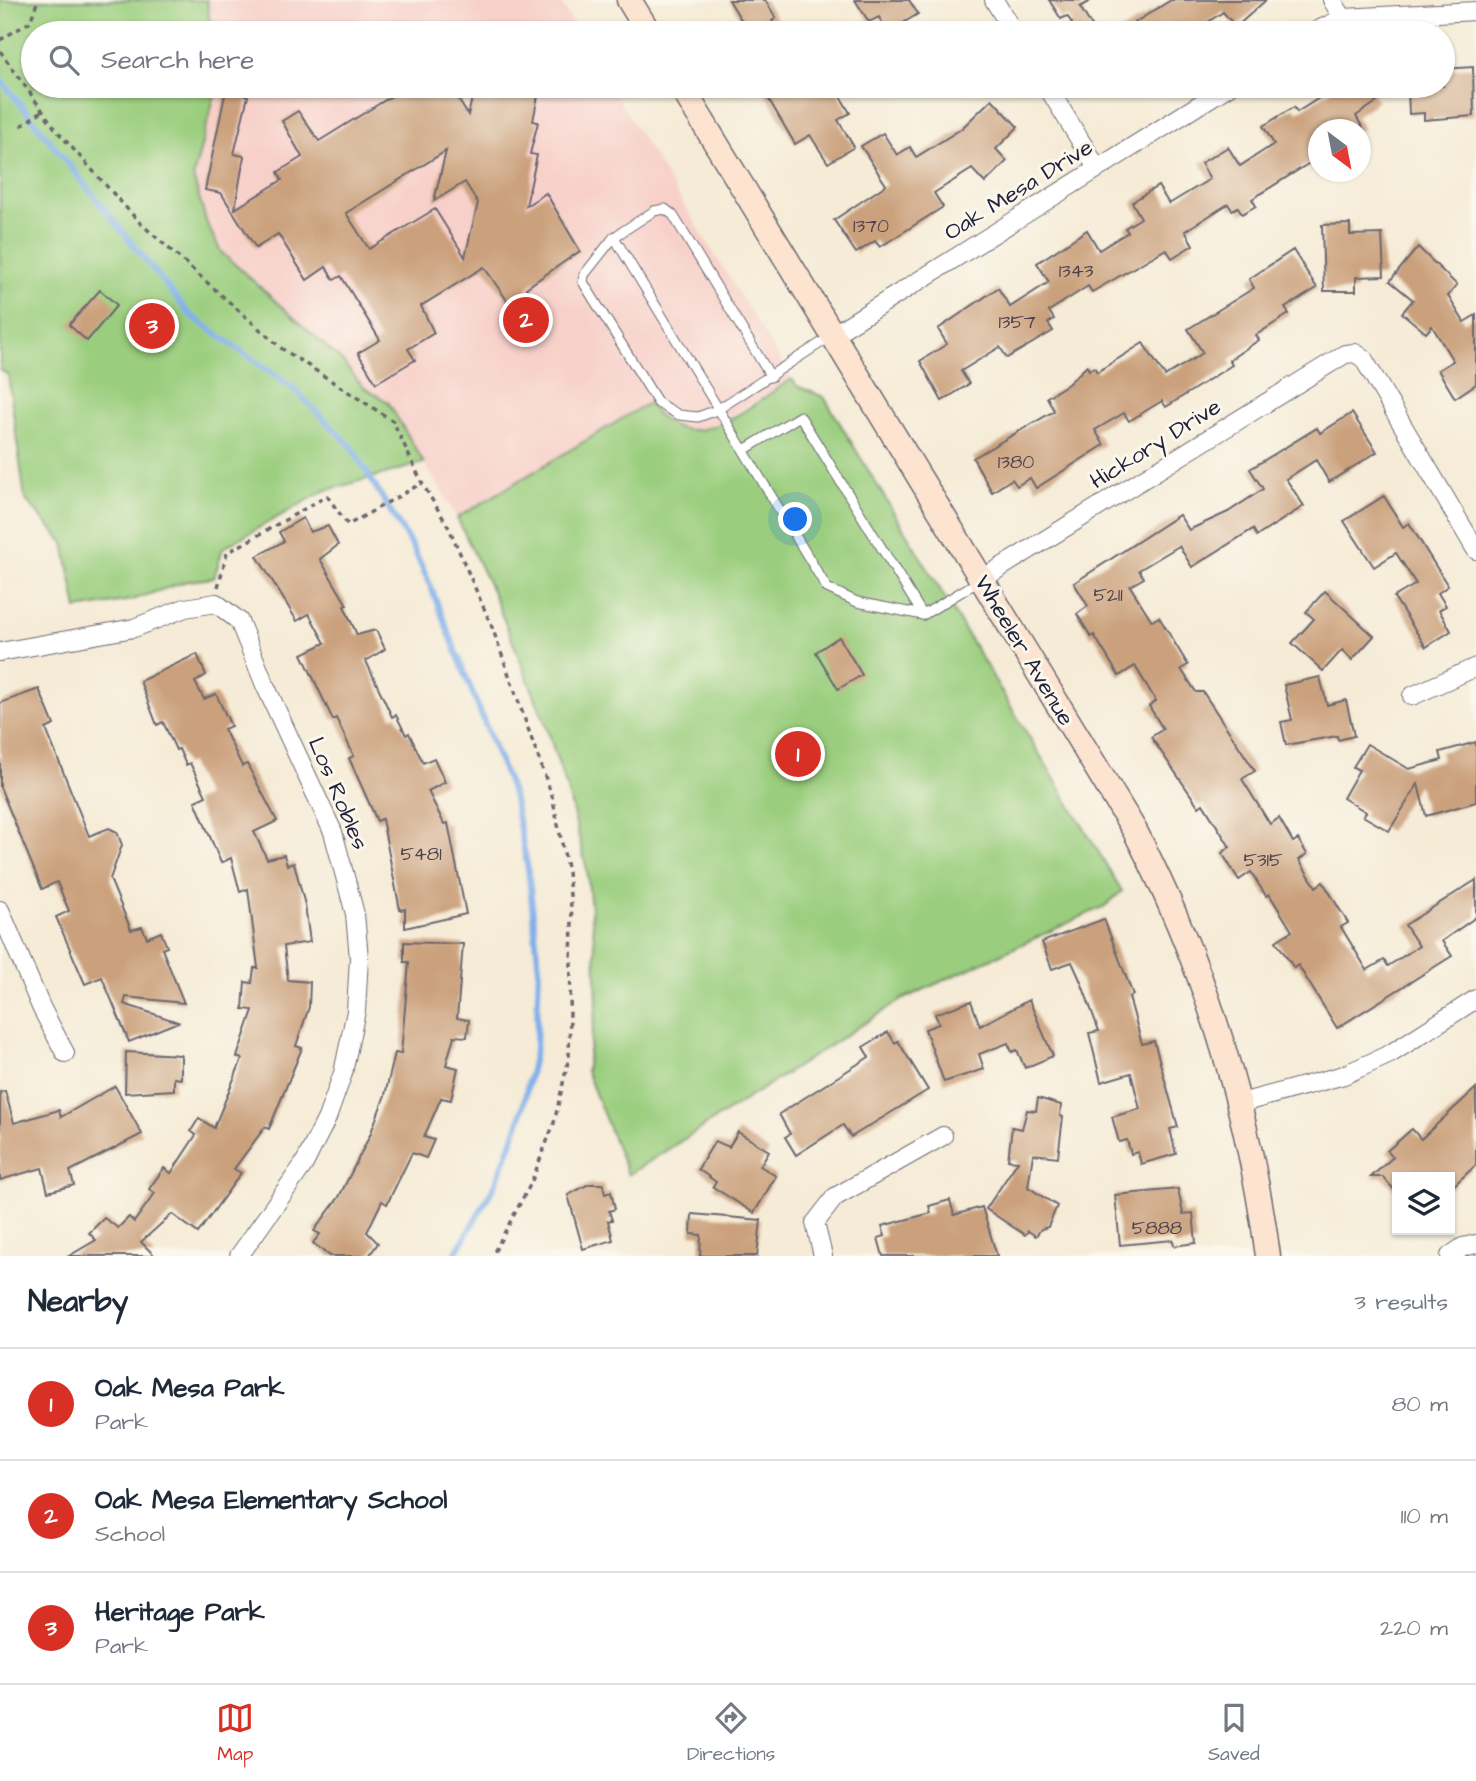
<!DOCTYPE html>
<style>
:root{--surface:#fff;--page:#f2f2f3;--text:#1f2937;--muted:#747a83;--line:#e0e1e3;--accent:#d93025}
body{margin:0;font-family:"Architects Daughter",sans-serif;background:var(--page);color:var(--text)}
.controls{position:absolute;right:21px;bottom:21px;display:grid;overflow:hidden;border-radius:0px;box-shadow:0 2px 5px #0004}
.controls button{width:63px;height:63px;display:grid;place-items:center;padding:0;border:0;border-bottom:2px solid var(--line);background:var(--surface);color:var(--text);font:35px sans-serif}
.compass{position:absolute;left:1308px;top:119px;width:63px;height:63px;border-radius:50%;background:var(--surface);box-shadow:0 2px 5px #0004;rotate:148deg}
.you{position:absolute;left:796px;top:520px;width:24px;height:24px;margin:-18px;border:5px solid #fff;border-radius:50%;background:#1a73e8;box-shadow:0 0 0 10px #1a73e833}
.badge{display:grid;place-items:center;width:46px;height:46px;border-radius:50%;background:var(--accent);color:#fff;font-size:23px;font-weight:700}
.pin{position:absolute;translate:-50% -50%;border:4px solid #fff;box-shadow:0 2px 7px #0006}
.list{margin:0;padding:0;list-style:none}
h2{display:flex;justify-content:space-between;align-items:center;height:91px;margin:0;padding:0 28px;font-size:30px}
h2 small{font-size:23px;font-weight:400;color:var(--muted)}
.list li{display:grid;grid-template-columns:46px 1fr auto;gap:21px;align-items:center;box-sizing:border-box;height:112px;padding:0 28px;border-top:2px solid var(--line)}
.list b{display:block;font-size:26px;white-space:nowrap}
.list p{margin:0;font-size:23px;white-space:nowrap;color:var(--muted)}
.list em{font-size:23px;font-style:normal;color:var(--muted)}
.icon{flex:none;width:38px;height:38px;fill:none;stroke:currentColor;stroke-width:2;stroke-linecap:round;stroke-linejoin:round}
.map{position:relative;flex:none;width:1476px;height:1256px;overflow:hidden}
.search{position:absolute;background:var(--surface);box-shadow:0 2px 5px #0004;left:21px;right:21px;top:21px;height:77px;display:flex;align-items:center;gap:18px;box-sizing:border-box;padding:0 24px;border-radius:38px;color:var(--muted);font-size:26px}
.sheet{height:427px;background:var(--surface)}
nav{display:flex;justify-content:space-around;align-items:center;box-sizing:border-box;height:98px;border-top:2px solid var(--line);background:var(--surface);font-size:19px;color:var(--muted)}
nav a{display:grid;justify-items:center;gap:4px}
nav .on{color:var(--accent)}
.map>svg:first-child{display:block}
.built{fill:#f7d0c9}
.green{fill:#9acd7d;stroke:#5e785c;stroke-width:2}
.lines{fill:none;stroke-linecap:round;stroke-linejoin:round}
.stream{stroke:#7fafea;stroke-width:6}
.building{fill:#cba17d;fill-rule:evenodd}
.service-casing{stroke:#6c6871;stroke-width:11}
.minor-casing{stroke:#6c6871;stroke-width:20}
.secondary-casing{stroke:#6c6871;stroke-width:27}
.path{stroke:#6c6871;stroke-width:3.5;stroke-dasharray:5 5;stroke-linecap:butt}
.service{stroke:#fff;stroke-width:9}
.minor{stroke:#fff;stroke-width:18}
.secondary{stroke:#fde4d1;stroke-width:24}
.labels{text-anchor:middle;stroke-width:6;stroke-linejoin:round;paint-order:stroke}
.number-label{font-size:19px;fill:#4c424c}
.street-label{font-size:23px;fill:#22223b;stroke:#fbf7ec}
</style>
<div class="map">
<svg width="1476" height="1256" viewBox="0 0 1476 1256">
<rect width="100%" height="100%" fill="#fbf7ec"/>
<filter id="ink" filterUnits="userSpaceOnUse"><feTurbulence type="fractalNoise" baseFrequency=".0143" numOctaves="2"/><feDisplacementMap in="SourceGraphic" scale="14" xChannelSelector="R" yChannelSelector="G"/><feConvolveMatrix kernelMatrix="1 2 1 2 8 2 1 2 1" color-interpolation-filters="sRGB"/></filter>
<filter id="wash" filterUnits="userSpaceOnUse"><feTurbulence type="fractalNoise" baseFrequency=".00686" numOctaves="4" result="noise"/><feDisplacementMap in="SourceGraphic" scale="28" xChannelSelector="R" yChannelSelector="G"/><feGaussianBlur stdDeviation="1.57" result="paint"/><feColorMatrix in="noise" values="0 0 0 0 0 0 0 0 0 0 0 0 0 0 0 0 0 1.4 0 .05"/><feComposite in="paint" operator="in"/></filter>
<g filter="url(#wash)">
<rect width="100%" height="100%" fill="#f5ebd6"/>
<g class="built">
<polygon points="207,0 559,0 579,33 211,33"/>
<polygon points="217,86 610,86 792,379 705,430 686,431 667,426 648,403 457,518 388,402 363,387 341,360 221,252 207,224 193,177"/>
</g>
<g class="green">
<polygon points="0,0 207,0 211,33 33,33 33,86 217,86 193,177 207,224 221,252 341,360 363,387 388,402 424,463 324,491 223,548 214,578 187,581 132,600 77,609 64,543 25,499 8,375 0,370"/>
<path d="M 792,379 L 797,386 L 824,397 L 1122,891 L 1105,906 L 901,1000 L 628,1175 L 586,1071 L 597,1003 L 595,949 L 587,870 L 568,792 L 543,717 L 493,593 L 457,518 L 648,403 C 690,464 746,407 792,379 Z"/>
</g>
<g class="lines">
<polyline class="stream" points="0,79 189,314 293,388 350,445 413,548 428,580 513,795 528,869 539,968 536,1047 520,1120 495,1185 454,1256"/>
</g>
<g id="blocks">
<g class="building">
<polygon points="729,0 765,0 776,18 772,21 779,33 749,33"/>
<polygon points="855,0 909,0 918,14 888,32 879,17 869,22"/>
<polygon points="1049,0 1092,0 1080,7 1096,33 1062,33 1072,23 1067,16 1061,19"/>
<polygon points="1171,0 1266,0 1236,27 1223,12 1191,33 1118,33"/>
<polygon points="1473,67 1474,116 1424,120 1424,113 1409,114 1408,86 1443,86 1443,69"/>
<path d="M 408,86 L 450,86 L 468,115 L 475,86 L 540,86 L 533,121 L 538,122 L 530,154 L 537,155 L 526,206 L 546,193 L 580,251 L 526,288 L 532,297 L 513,309 L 484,267 L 421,306 L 434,333 L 408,349 L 415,360 L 376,383 L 358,353 L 380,340 L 341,276 L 334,280 L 326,267 L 307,280 L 278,234 L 256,248 L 221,193 L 205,190 L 226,90 L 248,96 L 234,154 L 244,156 L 235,209 L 282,180 L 278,172 L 302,157 L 282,121 L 298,111 L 319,141 ZM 446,151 L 434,201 L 465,182 L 478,203 L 465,257 L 435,209 L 369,249 L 346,213 Z"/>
<polygon points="761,86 834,86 850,113 838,120 854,147 828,163 810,135 795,144"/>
<polygon points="1338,86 1367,86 1378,101 1356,116 1364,130 1319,130 1319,157 1252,199 1256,206 1242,214 1238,207 1232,210 1228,204 1185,231 1193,245 1172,258 1166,249 1092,292 1088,286 1049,311 1054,319 1048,323 1053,331 1007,358 1000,347 961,371 969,384 942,401 920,361 947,344 938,329 998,288 1010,307 1049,282 1037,263 1063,246 1087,230 1099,250 1128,232 1125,228 1141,218 1132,202 1158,186 1169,204 1210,179 1201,163 1228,147 1240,166 1274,144 1263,126 1294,107 1297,112"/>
<polygon points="992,99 1018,127 996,149 1007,161 985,183 972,169 934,193 943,207 880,247 875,241 856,253 834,220 886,185 861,146 883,133 897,155 910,147 916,157 961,129"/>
<polygon points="1350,224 1350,235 1382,234 1384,276 1356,277 1356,291 1324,291 1322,225"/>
<polygon points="1418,247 1457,285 1448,296 1464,322 1476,315 1476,384 1455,398 1438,370 1453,361 1432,326 1426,333 1402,313 1413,300 1390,281"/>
<polygon points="1293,250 1317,288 1285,308 1289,314 1256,335 1259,340 1229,360 1232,365 1166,407 1162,401 1129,421 1124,413 1095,430 1104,445 1036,488 1030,478 1017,486 1012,479 992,492 973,458 1054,411 1047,397 1068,384 1087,366 1089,370 1094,367 1097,372 1143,343 1165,376 1203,353 1188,329 1254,288 1249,279"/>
<polygon points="100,290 117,305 87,341 69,325"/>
<polygon points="1352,413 1377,452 1329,482 1316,460 1286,479 1304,506 1257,536 1253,529 1192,567 1179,546 1139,570 1144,578 1130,586 1152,621 1159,617 1188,665 1181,669 1196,692 1203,692 1255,771 1242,779 1270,824 1279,818 1293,842 1298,839 1307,854 1299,860 1316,887 1323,882 1348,923 1341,927 1367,970 1384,960 1388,966 1419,946 1405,925 1476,880 1476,917 1442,941 1452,956 1337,1028 1298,965 1294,968 1276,941 1292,931 1269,894 1266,896 1251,872 1239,880 1222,853 1230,847 1203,804 1199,807 1151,737 1163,729 1149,706 1156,701 1135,666 1119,676 1094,635 1091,637 1077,614 1088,606 1074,583 1179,515 1189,530 1228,512 1263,489 1250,469 1317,428 1320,433"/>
<polygon points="1384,496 1403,527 1409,523 1448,586 1438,593 1446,606 1439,610 1451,631 1426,647 1394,597 1416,584 1396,553 1374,567 1344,521"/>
<polygon points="303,518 310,532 328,526 338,545 320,559 347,605 344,606 357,635 376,630 385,649 366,661 392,717 396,715 406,735 409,733 423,763 434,758 445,782 428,791 444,824 448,823 466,914 405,928 405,909 400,910 382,819 377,821 349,758 354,756 336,718 333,720 302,654 325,643 309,614 297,621 257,556 284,541 279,532"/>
<polygon points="1325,591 1374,636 1352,660 1342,650 1323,671 1292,643 1314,619 1306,612"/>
<polygon points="839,637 862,675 838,689 816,652"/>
<polygon points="197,654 206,675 195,682 204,699 216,694 231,726 224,729 242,766 247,764 277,821 254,832 267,859 284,855 287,865 294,863 305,905 310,942 284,946 288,980 310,982 309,1007 296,1046 302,1048 269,1129 265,1127 234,1169 241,1173 198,1233 172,1214 141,1242 155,1256 69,1256 96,1240 89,1233 104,1218 118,1228 129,1217 134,1222 155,1193 149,1189 164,1168 171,1173 196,1135 191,1131 199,1118 214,1128 242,1059 237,1057 253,1010 243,1009 245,982 252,983 254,968 258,968 248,889 240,892 231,858 221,863 195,801 206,796 190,763 186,765 179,749 176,750 163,722 157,725 140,681"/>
<polygon points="1320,677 1327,705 1346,700 1354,736 1338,740 1337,736 1286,745 1281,722 1292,720 1284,685"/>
<polygon points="39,689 54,725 46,729 89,836 109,828 117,832 122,845 110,879 131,930 142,927 147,938 161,932 167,947 162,949 184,1003 126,997 124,1004 178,1022 129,1042 102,977 85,984 56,917 69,911 57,882 42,889 0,787 0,703"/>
<polygon points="1476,742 1476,802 1426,816 1418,784 1389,831 1363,816 1366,812 1343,798 1359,770 1353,767 1367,744 1409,769 1442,760 1440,752"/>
<polygon points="1104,919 1133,995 1129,997 1142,1044 1154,1041 1178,1127 1170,1129 1176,1154 1141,1164 1138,1152 1131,1154 1127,1140 1119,1142 1112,1117 1140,1109 1131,1073 1101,1082 1089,1033 1099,1031 1081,982 1072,962 1052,969 1042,942"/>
<polygon points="404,942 463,944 457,1018 469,1020 467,1037 454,1036 446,1065 458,1068 451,1100 441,1098 424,1137 434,1140 426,1158 412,1153 387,1204 382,1201 367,1232 378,1243 369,1256 330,1256 313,1243 320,1234 314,1231 339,1197 370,1135 385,1095 395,1053 401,1054 409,962 404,962"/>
<polygon points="1029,1000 1053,1056 1025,1068 1017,1050 1012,1052 1008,1043 979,1054 984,1069 944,1082 925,1029 939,1024 935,1014 971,1001 980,1026"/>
<polygon points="888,1032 895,1043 898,1041 928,1090 851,1137 843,1125 796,1155 785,1137 790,1134 779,1114 869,1057 863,1047"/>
<polygon points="126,1052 181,1055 181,1079 174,1078 174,1090 125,1093"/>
<polygon points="115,1086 142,1134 70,1171 74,1185 48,1192 42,1168 0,1180 0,1092 5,1091 14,1123 59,1110 61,1117"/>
<polygon points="1476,1088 1476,1165 1450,1189 1450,1177 1397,1177 1397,1193 1383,1177 1371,1177 1393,1157 1387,1151 1412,1129 1421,1139"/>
<polygon points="1038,1098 1061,1105 1060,1116 1063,1117 1058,1157 1033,1154 1028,1187 1057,1206 1048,1227 1041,1229 1036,1236 1028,1231 1025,1235 986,1209 1018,1161 1008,1160 1012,1127 1022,1129 1027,1110 1036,1111"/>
<polygon points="738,1132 769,1151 760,1166 776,1176 754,1213 713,1187 716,1182 698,1169 715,1141 729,1147"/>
<polygon points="589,1184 603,1184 605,1194 611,1192 615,1209 609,1211 612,1220 608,1221 613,1240 583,1249 568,1195"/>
<polygon points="1178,1189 1183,1214 1193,1213 1196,1243 1174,1246 1173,1240 1120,1245 1115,1195"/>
<polygon points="950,1200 954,1215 982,1207 997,1256 883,1256 878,1238 885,1236 882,1226 931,1213 929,1206"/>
<polygon points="692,1214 761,1220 757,1256 700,1256 701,1235 691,1234"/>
</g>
</g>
</g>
<g filter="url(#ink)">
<use href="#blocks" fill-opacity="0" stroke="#6c6871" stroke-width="2"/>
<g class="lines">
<g class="service-casing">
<g id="service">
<polyline points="614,237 584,275 583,282 658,403 679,415 698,417 717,410 830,337"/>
<polyline points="771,377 673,215 665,209 654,211 614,237 827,588 857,602 923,615 979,581"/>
<polyline points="744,450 800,416 923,615"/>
</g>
</g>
<g class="minor-casing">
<g id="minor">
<polyline points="994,0 1014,33"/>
<polyline points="1332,0 1343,18"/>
<polyline points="1312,33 1343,18 1476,11"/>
<polyline points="1047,86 1097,168"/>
<polyline points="834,334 1229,86"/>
<polyline points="982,579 1345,354 1355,353 1363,358 1476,550"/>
<polyline points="0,652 134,628 185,608 216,603 239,621 265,685 333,832 355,914 359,958 356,1011 343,1073 327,1118 304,1164 239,1256"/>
<polyline points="1412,696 1476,667"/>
<polyline points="0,910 41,1007 65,1053"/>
<polyline points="1241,1103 1344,1075 1390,1054 1476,999"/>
<polyline points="823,1256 815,1223 835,1197 943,1136"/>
<polyline points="1450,1256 1463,1247 1476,1244"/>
</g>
</g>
<g class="secondary-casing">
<g id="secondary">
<polyline points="629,0 649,33"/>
<path d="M 681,86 L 1135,831 C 1205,966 1248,1106 1268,1256"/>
</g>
</g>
<g class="path">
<polyline points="0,40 30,22 38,0"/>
<polyline points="0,51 57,131 139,222 281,348 393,421 422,483 449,528 492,627 552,796 568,872 572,919 569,1057 554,1123 531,1183 492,1256"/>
<polyline points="21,126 42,111"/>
<polyline points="218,587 227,553 327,496 348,525 422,483"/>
</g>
<use href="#service" class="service"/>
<use href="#minor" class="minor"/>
<use href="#secondary" class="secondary"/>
</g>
</g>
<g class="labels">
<g class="number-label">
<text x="871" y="232">1370</text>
<text x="1076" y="277">1343</text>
<text x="1017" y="328">1357</text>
<text x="1016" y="468">1380</text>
<text x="1108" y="601">5211</text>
<text x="421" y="860">5481</text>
<text x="1263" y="866">5315</text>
<text x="1157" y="1234">5888</text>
</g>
<g class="street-label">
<text transform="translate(1018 189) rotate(-32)" y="8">Oak Mesa Drive</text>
<text transform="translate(1155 443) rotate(-32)" y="8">Hickory Drive</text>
<text transform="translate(1025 650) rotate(59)" y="8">Wheeler Avenue</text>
<text transform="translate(339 793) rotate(67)" y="8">Los Robles</text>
</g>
</g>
</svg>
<div class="controls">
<button><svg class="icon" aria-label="layers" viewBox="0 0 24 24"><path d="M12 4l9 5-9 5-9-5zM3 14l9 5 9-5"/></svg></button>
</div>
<svg class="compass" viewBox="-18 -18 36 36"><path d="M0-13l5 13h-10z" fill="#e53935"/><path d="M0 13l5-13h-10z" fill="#747a83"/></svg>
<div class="you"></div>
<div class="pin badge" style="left:798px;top:754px">1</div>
<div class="pin badge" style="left:526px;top:320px">2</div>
<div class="pin badge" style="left:152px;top:326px">3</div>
<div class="search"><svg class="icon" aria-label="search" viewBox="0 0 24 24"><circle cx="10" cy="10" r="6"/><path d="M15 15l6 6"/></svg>Search here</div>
</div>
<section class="sheet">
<h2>Nearby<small>3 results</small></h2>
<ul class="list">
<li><span class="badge">1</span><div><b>Oak Mesa Park</b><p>Park</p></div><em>80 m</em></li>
<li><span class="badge">2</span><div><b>Oak Mesa Elementary School</b><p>School</p></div><em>110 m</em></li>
<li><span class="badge">3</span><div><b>Heritage Park</b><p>Park</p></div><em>220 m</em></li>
</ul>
</section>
<nav>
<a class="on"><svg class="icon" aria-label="map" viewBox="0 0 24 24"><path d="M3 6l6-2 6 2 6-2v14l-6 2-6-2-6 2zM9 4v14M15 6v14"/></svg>Map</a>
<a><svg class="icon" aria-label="directions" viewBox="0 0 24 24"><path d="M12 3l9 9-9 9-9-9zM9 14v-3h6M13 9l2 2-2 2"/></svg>Directions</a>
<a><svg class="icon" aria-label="saved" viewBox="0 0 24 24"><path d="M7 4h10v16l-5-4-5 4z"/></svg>Saved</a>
</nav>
